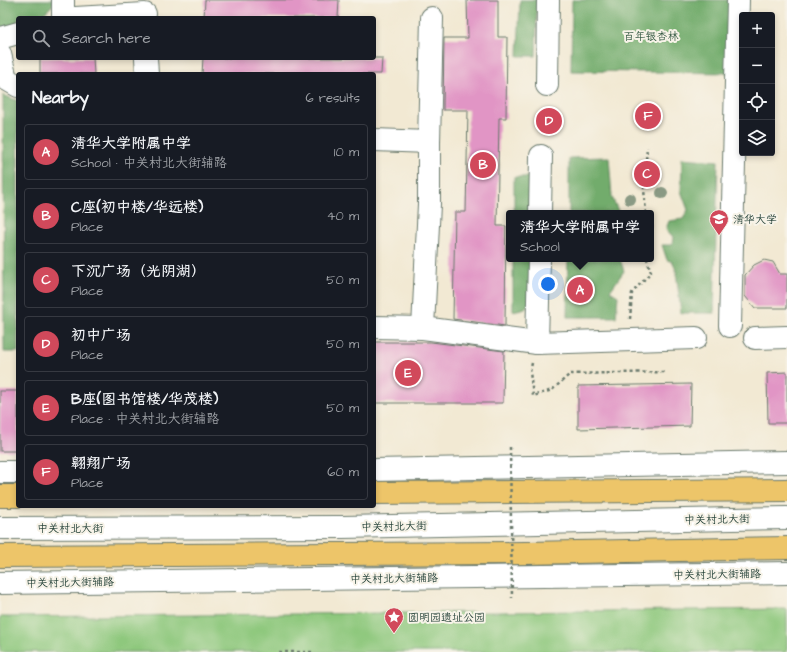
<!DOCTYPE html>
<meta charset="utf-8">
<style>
:root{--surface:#171b24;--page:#20242c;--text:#f1f3f6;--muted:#9ea1a6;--line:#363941;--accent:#d1495b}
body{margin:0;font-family:"Architects Daughter","LXGW WenKai TC",sans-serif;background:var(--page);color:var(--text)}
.controls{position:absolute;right:12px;top:12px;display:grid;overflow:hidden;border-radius:4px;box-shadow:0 2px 6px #0003}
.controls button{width:36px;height:36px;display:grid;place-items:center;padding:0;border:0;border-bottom:1px solid var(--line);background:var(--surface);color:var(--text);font:20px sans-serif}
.you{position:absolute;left:548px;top:284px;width:14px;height:14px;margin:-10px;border:3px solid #fff;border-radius:50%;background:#1a73e8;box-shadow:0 0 0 6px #1a73e833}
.badge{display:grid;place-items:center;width:26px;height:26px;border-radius:50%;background:var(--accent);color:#fff;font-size:13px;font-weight:700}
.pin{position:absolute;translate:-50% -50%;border:2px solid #fff;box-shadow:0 1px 4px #0006}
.popup{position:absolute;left:506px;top:210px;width:148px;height:52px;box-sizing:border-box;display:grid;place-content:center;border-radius:4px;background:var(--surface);filter:drop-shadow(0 1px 3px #0005);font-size:13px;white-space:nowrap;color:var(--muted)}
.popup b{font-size:15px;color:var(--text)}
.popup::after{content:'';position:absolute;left:50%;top:100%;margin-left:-8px;border:8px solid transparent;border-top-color:var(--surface)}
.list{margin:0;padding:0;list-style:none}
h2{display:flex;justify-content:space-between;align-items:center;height:52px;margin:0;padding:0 16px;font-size:17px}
h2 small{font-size:13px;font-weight:400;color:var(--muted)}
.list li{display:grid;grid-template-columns:26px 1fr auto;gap:12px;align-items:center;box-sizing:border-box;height:56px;margin:0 8px 8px;padding:0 8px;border:1px solid var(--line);border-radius:4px}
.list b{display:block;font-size:15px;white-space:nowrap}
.list p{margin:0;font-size:13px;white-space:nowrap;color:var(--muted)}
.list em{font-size:13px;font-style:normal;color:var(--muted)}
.icon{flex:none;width:22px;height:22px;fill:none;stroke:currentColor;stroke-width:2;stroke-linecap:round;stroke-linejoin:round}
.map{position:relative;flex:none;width:787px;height:652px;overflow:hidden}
.search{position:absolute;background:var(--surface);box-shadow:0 2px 6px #0003;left:16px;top:16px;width:360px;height:44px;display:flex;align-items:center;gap:10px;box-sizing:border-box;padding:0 14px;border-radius:4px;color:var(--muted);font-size:15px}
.panel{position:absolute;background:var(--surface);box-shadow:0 2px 6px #0003;left:16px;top:72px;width:360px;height:436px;border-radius:4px}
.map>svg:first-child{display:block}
.green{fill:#8ec87d;stroke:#568258}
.forest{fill:#72ac6c;stroke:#487450}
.building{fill:#e195c5}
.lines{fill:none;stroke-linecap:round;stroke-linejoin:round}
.minor-casing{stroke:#69796c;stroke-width:24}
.major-casing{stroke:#69796c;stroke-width:24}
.path{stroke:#69796c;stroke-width:2.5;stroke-dasharray:3 3;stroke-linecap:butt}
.minor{stroke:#fff;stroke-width:22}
.major{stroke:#edc569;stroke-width:22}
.path-bridge{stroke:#69796c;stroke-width:2.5;stroke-dasharray:3 3;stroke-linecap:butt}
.tree{fill:#8a9a84}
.labels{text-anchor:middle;stroke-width:4;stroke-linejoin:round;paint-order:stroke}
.park-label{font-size:11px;fill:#355943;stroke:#f7f3e8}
.poi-label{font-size:11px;fill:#1f3d34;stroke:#f7f3e8;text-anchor:start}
.street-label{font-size:11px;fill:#1f3d34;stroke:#f7f3e8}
</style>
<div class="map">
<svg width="787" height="652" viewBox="0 0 787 652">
<rect width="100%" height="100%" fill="#f7f3e8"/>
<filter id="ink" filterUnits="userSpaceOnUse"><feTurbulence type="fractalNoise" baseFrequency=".025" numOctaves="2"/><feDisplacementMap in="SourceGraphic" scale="8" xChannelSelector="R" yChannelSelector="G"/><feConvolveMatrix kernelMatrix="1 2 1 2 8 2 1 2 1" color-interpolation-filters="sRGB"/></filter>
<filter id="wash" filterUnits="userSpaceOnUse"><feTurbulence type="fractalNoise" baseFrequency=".012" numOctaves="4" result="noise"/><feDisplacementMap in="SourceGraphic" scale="16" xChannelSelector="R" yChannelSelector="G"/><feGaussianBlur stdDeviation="0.9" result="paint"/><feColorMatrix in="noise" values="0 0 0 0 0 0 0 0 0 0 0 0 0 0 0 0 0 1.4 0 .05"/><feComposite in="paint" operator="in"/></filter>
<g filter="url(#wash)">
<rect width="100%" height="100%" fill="#f2e9d3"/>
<polygon class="green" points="787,609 787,652 0,652 0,617"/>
<g class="forest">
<polygon points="0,0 54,0 52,6 39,18 18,18 18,26 0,31"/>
<polygon points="520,0 537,0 536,56 518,56"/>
<polygon points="572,0 730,0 729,73 571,71"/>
<polygon points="3,95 18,101 18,352 4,352"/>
<polygon points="609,157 612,197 619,213 569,213 569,158"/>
<polygon points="682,158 718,161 714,313 681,313 676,271 673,262 667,260 662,245 672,245 673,237 666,229 669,221 683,219 688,210 681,191"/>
<rect x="514" y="177" width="20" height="36"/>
<polygon points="513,259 533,259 533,295 526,308 513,311"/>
<polygon points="568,259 620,259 624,271 610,291 618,296 616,317 567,317"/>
</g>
<g id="blocks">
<g class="building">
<polygon points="205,0 339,0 338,18 204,18"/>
<polygon points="467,0 498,0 498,37 507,37 506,118 499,118 497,226 506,226 505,326 453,319 455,212 466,212 468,110 443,110 444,38 468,38"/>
<polygon points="40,58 93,58 94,74 40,74"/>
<polygon points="203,58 382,58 381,74 202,74"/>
<polygon points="764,260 773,262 780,274 787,274 787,308 755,308 745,296 745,275 754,265"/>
<polygon points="374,342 431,342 504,351 503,403 374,403"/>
<polygon points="787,372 787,423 768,423 767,373"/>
<polygon points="691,384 690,426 578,429 578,386"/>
<rect x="0" y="391" width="18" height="60"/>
</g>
</g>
</g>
<g filter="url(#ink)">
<use href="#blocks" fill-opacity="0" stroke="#69796c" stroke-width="1"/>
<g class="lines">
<g class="minor-casing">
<g id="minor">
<polyline points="63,18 63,0"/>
<polyline points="75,18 145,14"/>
<polyline points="0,38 18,33"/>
<polyline points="0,54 6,79 18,86"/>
<polyline points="146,58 147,74"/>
<polyline points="547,85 548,0"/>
<polyline points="374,140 429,142 432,18"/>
<polyline points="540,213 541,156"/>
<polyline points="539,259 537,343 696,338"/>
<polyline points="730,326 738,0"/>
<polyline points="374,327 423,328 537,343"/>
<polyline points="423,328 429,204 429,142"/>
<polyline points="755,338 787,337"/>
<polyline points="374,470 787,462"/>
<polyline points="0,472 18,472"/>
<polyline points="0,528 343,527 787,518"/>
<polyline points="0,583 787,573"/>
</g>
</g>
<g class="major-casing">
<g id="major">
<polyline points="374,493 787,490"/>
<polyline points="0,496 18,496"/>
<polyline points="0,556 526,553 787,548"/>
</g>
</g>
<g class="path">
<polyline points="646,213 644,189 647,147"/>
<polyline points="651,225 652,226 651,235"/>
<polyline points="630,319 632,293 651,272 647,259"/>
<polyline points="532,363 530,372 533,396 552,390 570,374 664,372"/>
<polyline points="279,652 312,652"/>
</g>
<use href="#minor" class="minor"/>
<use href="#major" class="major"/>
<polyline class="path-bridge" points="510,447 512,598"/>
</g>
<g class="tree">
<circle cx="662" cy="193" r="6"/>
<circle cx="630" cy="199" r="6"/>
</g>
</g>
<defs>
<g id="university-pin" transform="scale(1)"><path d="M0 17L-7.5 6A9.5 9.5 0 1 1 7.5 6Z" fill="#d1495b" stroke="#f7f3e8"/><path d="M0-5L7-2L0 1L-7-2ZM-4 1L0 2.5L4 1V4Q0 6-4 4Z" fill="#fff"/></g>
<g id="sight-pin" transform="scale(1)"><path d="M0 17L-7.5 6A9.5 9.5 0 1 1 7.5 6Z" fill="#d1495b" stroke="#f7f3e8"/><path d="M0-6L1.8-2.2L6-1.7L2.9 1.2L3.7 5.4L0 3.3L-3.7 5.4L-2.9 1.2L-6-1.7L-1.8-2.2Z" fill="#fff"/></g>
</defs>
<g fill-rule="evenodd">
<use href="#university-pin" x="719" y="219"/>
<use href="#sight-pin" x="394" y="617"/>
</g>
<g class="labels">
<g class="park-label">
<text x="651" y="40">百年银杏林</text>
</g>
<g class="poi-label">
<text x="733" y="223">清华大学</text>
<text x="408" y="621">圆明园遗址公园</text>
</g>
<g class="street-label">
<text transform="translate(717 519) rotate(-1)" y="4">中关村北大街</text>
<text transform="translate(394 526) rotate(-1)" y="4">中关村北大街</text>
<text x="70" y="532">中关村北大街</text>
<text transform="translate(717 574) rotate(-1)" y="4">中关村北大街辅路</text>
<text transform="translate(394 578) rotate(-1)" y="4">中关村北大街辅路</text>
<text transform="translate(70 582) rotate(-1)" y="4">中关村北大街辅路</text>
</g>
</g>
</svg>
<div class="controls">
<button>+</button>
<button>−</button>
<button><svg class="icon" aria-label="locate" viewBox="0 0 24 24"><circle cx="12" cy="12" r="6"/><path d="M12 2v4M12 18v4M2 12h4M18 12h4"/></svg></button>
<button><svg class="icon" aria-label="layers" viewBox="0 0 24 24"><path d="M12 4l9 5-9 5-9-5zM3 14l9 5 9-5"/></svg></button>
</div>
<div class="you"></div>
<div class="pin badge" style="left:580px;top:290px">A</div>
<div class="popup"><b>清华大学附属中学</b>School</div>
<div class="pin badge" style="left:483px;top:165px">B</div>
<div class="pin badge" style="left:647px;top:174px">C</div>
<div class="pin badge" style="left:549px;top:121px">D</div>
<div class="pin badge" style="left:408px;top:373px">E</div>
<div class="pin badge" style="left:648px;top:116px">F</div>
<div class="search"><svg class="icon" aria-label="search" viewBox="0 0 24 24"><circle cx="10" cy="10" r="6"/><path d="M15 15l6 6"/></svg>Search here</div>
<section class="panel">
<h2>Nearby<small>6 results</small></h2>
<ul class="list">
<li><span class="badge">A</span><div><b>清华大学附属中学</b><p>School · 中关村北大街辅路</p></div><em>10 m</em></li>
<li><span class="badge">B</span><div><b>C座(初中楼/华远楼)</b><p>Place</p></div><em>40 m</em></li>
<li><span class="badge">C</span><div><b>下沉广场（光阴湖）</b><p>Place</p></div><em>50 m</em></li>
<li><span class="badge">D</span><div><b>初中广场</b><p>Place</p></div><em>50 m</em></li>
<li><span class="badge">E</span><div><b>B座(图书馆楼/华茂楼)</b><p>Place · 中关村北大街辅路</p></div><em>50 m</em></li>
<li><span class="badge">F</span><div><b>翱翔广场</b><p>Place</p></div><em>60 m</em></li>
</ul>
</section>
</div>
